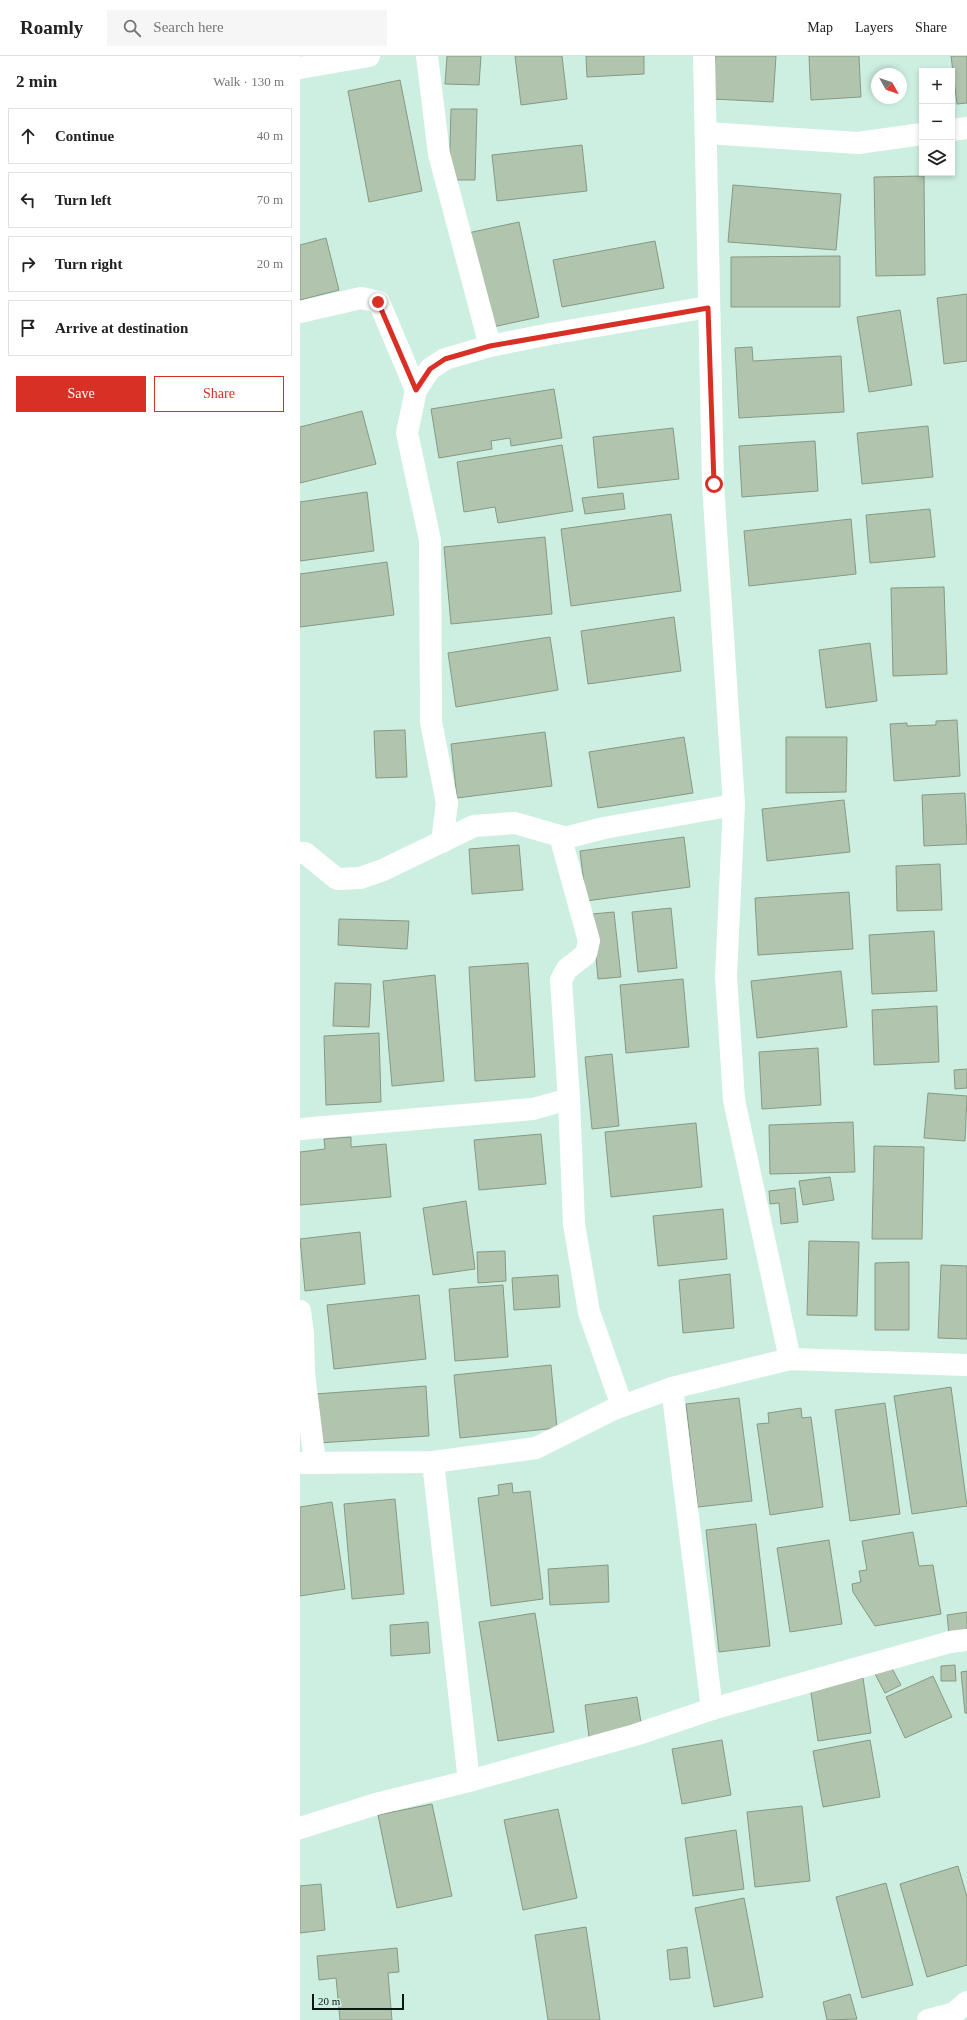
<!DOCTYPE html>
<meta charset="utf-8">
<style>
:root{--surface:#fff;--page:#f6f6f6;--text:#222;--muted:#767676;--line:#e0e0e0;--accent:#d93025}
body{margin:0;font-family:Georgia,serif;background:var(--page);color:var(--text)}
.controls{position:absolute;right:12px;top:12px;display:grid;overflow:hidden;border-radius:0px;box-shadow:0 2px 6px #0003}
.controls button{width:36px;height:36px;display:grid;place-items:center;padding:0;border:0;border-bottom:1px solid var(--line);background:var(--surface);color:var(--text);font:20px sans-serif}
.compass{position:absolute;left:571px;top:12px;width:36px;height:36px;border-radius:50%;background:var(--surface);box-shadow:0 2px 6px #0003;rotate:130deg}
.scale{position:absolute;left:12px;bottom:10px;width:92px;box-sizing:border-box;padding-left:4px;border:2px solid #0b1713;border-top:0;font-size:11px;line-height:14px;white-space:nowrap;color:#0b1713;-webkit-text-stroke:3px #cdefe2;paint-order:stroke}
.stop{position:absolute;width:12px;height:12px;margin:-9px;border:3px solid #d93025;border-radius:50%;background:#fff}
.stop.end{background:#d93025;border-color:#fff;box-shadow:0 1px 4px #0008}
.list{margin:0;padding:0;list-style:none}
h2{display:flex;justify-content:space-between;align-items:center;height:52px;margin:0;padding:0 16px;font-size:17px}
h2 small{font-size:13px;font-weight:400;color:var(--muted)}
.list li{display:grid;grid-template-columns:26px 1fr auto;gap:12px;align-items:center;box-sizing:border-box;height:56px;margin:0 8px 8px;padding:0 8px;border:1px solid var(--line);border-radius:0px}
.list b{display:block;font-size:15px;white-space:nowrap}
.list em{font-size:13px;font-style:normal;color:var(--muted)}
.actions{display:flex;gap:8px;padding:12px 16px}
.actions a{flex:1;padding:9px 0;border:1px solid var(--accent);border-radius:0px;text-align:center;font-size:14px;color:var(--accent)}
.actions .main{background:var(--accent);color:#fff}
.icon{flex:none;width:22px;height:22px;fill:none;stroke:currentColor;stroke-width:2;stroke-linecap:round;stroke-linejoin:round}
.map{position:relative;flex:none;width:667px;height:1964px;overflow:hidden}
header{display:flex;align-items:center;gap:24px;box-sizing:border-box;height:56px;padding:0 20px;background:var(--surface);border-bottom:1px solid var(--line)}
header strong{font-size:19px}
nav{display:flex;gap:22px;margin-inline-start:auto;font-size:14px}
.search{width:280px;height:36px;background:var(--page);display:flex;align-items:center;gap:10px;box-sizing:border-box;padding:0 14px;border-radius:0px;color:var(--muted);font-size:15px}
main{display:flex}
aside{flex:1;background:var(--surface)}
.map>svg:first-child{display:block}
.building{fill:#b1c4ad;stroke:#869982}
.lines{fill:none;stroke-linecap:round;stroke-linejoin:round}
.street{stroke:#fff;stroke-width:22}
.route{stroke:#d93025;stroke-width:5}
</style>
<header>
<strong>Roamly</strong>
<div class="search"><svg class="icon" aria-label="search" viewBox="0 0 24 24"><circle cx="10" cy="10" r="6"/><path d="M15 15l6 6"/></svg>Search here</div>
<nav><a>Map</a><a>Layers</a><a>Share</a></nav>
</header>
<main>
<aside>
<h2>2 min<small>Walk · 130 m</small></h2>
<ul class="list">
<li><svg class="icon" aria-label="ahead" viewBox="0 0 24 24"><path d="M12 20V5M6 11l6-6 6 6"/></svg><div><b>Continue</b></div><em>40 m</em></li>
<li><svg class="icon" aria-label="left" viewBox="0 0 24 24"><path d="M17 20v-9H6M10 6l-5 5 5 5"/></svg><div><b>Turn left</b></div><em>70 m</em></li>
<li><svg class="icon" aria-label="right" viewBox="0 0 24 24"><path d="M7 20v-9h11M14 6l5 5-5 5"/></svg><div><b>Turn right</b></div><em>20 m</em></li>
<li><svg class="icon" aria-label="arrive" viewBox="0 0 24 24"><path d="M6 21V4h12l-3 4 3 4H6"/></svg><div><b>Arrive at destination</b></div></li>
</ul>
<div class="actions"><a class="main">Save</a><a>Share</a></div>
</aside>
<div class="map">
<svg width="667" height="1964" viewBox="0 0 667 1964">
<rect width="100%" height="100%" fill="#cdefe2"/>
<g class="building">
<polygon points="147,0 181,0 179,29 145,28"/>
<polygon points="215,0 262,0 267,43 221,49"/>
<polygon points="286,0 344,0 344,18 287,21"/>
<polygon points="415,0 476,0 473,46 413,43"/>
<polygon points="509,0 559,0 561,41 511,44"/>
<polygon points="651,0 667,0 667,47 657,48"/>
<polygon points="100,24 122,135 69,146 48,35"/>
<polygon points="151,53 177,53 175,124 149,124"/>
<polygon points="282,89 287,135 197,145 192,99"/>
<polygon points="624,120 625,219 576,220 574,121"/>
<polygon points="433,129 541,138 536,194 428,186"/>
<polygon points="219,166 239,261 188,272 168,177"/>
<polygon points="26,182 39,234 0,244 0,189"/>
<polygon points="355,185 364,232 262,251 253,204"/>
<polygon points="540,200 540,251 431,251 431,201"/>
<polygon points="667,238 667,305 644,308 637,242"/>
<polygon points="600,254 612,329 569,336 557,261"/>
<polygon points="452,291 453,305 541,300 544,356 439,362 435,292"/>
<polygon points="254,333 262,382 211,390 210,382 191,385 192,393 139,402 131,353"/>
<polygon points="62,355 76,408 0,427 0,371"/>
<polygon points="628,370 633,421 562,428 557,377"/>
<polygon points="373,372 379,423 298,432 293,381"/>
<polygon points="515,385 518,435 442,441 439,390"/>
<polygon points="262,389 273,455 198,467 195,451 164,456 157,406"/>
<polygon points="67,436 74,495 0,505 0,446"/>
<polygon points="323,437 325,453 285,458 282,442"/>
<polygon points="630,453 635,501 570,507 566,459"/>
<polygon points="371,458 381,535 271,550 261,473"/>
<polygon points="551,463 556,518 449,530 444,475"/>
<polygon points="245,481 252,558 151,568 144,491"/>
<polygon points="87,506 94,559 0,571 0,518"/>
<polygon points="644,531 647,618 593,620 591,532"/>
<polygon points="374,561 381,615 288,628 281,575"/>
<polygon points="250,581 258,634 156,651 148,597"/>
<polygon points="570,587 577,645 526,652 519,594"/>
<polygon points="657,664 660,720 594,725 590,668 607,667 607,670 636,669 636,665"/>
<polygon points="105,674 107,721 76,722 74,675"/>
<polygon points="245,676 252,730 157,742 151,688"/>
<polygon points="384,681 393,737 298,752 289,696"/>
<polygon points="486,681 547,681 546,736 486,737"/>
<polygon points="665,737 667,788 624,790 622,739"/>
<polygon points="544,744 550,796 467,805 462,753"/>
<polygon points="384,781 390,831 286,845 280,795"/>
<polygon points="219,789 223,834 172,838 169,793"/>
<polygon points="640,808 642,854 597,855 596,810"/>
<polygon points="549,836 553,893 458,899 455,842"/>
<polygon points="371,852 377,912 338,916 332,856"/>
<polygon points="314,856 321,921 298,923 292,858"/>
<polygon points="39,863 109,865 107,893 38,889"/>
<polygon points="634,875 637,935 572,938 569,879"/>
<polygon points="228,907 235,1021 175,1025 169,911"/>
<polygon points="541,915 547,971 457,982 451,925"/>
<polygon points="135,919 144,1025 92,1030 83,925"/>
<polygon points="383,923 389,991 326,997 320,929"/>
<polygon points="35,927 71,928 69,971 33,970"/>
<polygon points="637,950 639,1006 574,1009 572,954"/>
<polygon points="79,977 81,1046 26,1049 24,980"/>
<polygon points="518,992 521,1049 462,1053 459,996"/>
<polygon points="312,998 319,1070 292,1073 285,1001"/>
<polygon points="667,1013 667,1032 655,1033 654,1014"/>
<polygon points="628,1037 667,1040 665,1085 624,1082"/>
<polygon points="553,1066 555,1116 470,1118 469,1069"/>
<polygon points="396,1067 402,1131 311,1141 305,1076"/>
<polygon points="241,1078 246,1128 179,1134 174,1084"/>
<polygon points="51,1081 51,1091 86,1088 91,1141 0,1149 0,1096 25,1093 24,1083"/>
<polygon points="574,1090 624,1091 622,1183 572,1183"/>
<polygon points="530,1121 534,1144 503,1149 499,1125"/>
<polygon points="495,1132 498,1166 481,1168 479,1147 470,1148 469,1135"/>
<polygon points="166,1145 175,1213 133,1219 123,1152"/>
<polygon points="423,1153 427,1203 358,1210 353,1160"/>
<polygon points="60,1176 65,1228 5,1235 0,1183"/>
<polygon points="509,1185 559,1186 557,1260 507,1259"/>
<polygon points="205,1195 206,1225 178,1227 177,1196"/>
<polygon points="609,1206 609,1274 575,1274 575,1207"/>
<polygon points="641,1209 667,1210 667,1283 638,1282"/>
<polygon points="430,1218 434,1272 383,1277 379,1224"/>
<polygon points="258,1219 260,1251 214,1254 212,1222"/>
<polygon points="203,1229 208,1301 155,1305 149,1233"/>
<polygon points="119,1239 126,1303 34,1313 27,1249"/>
<polygon points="251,1309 257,1372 160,1382 154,1319"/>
<polygon points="126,1330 129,1380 18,1387 15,1338"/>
<polygon points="651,1331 667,1450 612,1458 594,1340"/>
<polygon points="439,1342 452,1445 398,1451 386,1348"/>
<polygon points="585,1347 600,1458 550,1465 535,1354"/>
<polygon points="501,1352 502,1362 511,1361 523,1451 470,1459 457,1368 469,1367 468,1357"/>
<polygon points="212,1427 213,1437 230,1435 243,1543 191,1550 178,1442 199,1439 198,1429"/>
<polygon points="95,1443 104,1538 52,1543 44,1448"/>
<polygon points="32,1446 45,1533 0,1540 0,1451"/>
<polygon points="456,1468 470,1590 419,1596 406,1474"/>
<polygon points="613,1476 619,1510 633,1509 641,1558 575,1570 553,1536 552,1528 561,1526 559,1515 567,1514 562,1485"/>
<polygon points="529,1484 542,1568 490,1576 477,1492"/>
<polygon points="308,1509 309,1546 250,1549 248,1513"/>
<polygon points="667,1556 667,1575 649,1578 647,1559"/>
<polygon points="235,1557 254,1676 198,1685 179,1566"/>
<polygon points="128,1566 130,1597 91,1600 90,1569"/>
<polygon points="589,1607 601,1629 585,1637 574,1616"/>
<polygon points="655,1609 656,1625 641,1625 641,1610"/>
<polygon points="667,1615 667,1657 665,1657 661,1616"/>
<polygon points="633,1620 652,1661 605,1682 586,1641"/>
<polygon points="563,1622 571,1677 518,1685 510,1630"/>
<polygon points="337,1641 342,1673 289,1681 285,1649"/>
<polygon points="422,1684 431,1739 382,1748 372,1693"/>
<polygon points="570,1684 580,1741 523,1751 513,1695"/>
<polygon points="132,1748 152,1840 97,1852 78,1759"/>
<polygon points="502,1750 510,1825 455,1831 447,1756"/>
<polygon points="258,1753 277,1842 223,1854 204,1764"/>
<polygon points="436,1774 444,1833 393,1840 385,1782"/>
<polygon points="658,1810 667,1841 667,1909 627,1921 600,1828"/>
<polygon points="586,1827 613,1929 562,1942 536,1841"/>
<polygon points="21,1828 25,1874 0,1877 0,1830"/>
<polygon points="444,1842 463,1941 414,1951 395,1852"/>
<polygon points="286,1871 300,1964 248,1964 235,1879"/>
<polygon points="387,1891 390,1922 370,1924 367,1894"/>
<polygon points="97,1892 99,1916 88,1917 92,1964 40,1964 36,1922 19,1924 17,1900"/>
<polygon points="550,1938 557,1963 527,1964 523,1946"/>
</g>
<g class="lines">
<g class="street">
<polyline points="127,0 139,98 190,290"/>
<polyline points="404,0 413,428 434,749 426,920 434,1044 490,1303"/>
<polyline points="0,12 69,0"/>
<polyline points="652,74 667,72"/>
<polyline points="406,77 558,87 622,78"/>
<polyline points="0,256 61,242 79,246 116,334"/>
<polyline points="261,783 289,885 286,898 267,913 261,924 269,1043 274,1168 289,1256 322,1350"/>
<polyline points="142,786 147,747 131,666 130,484 107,377 116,334 130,313 145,303 190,290 250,278 408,251"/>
<polyline points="0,797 5,797 37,823 60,822 83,814 174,770 215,767 260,780 261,783 304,772 434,749"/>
<polyline points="0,1073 233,1053 269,1043"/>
<polyline points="0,1255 3,1278 4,1317 15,1407"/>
<polyline points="372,1332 412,1653"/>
<polyline points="133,1406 169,1725"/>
<polyline points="0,1407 133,1406 236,1392 314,1353 372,1332 490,1303 667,1309"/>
<polyline points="0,1772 76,1748 169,1725 335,1679 412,1653 650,1586 667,1584"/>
<polyline points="628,1964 654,1957 667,1946"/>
</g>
</g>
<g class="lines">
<polyline class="route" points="78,246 116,334 130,313 145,303 190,290 408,252 414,428"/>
</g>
</svg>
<div class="controls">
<button>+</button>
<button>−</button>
<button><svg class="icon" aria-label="layers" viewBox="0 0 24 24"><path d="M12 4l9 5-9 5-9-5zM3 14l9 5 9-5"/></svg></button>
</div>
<svg class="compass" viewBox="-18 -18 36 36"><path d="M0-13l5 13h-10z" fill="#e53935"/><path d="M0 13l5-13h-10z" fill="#767676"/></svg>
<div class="scale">20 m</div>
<div class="stop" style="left:414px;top:428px"></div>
<div class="stop end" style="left:78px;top:246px"></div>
</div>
</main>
